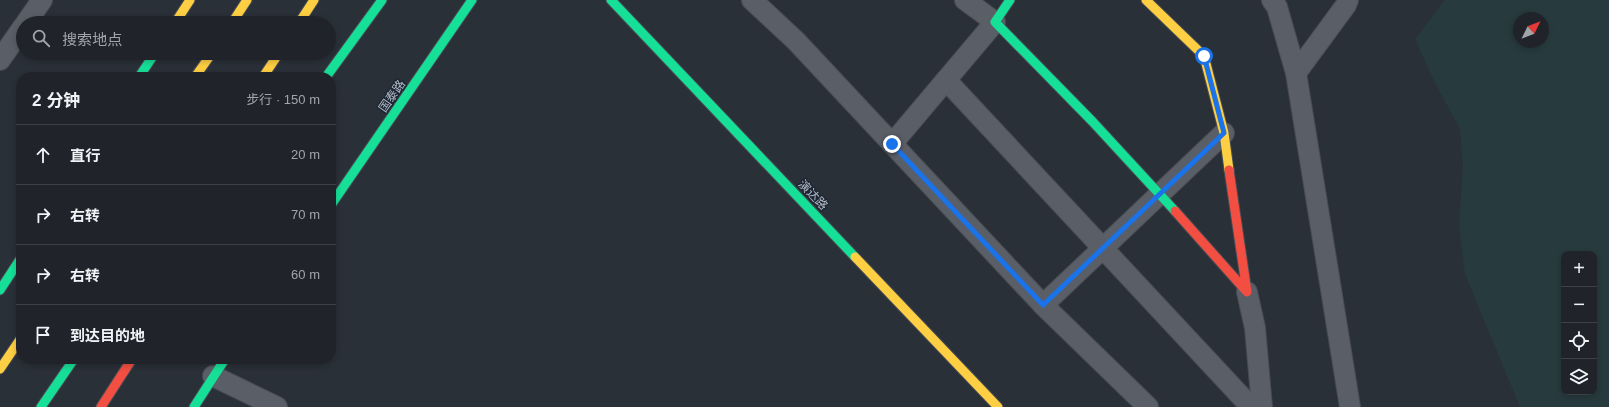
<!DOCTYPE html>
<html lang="zh">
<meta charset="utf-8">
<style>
:root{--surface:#20242a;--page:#282c32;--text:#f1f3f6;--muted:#a2a4a8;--line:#3d4147}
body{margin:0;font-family:Helvetica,"Noto Sans SC",sans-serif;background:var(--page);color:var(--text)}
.controls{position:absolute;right:12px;bottom:12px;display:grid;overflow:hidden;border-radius:8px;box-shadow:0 2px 6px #0003}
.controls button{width:36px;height:36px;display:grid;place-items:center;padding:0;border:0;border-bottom:1px solid var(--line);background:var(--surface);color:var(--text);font:20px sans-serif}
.compass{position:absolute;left:1513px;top:12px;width:36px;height:36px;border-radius:50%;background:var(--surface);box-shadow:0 2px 6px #0003;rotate:47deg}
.stop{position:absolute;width:12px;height:12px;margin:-9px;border:3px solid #1a73e8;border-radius:50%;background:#fff}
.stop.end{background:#1a73e8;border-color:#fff;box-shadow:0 1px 4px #0008}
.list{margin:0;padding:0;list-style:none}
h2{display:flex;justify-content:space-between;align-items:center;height:52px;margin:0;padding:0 16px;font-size:17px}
h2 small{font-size:13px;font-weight:400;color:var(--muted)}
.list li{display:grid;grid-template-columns:26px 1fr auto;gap:12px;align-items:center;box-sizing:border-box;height:60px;padding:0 16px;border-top:1px solid var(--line)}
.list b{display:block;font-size:15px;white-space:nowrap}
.list em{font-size:13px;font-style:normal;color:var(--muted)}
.icon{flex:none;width:22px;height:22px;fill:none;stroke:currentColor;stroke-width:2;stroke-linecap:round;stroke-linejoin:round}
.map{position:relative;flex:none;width:1609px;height:407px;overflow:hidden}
.search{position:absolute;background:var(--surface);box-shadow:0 2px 6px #0003;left:16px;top:16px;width:320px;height:44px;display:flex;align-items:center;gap:10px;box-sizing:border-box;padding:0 14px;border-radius:22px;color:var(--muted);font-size:15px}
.panel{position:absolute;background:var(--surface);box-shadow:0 2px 6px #0003;left:16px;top:72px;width:320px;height:292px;border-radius:16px}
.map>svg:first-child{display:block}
.green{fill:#273a3e;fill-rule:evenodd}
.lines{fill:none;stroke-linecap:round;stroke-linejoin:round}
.street-casing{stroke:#484c53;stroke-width:22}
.fast-casing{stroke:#484c53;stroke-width:11}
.slow-casing{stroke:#484c53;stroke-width:11}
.jam-casing{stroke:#484c53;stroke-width:11}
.street{stroke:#5a5e66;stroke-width:20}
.fast{stroke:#16e098;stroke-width:9}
.slow{stroke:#ffcf43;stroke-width:9}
.jam{stroke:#f24e42;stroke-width:9}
.route{stroke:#1a73e8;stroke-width:5}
.labels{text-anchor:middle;stroke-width:3;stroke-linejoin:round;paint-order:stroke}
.street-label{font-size:12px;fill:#b4bcc9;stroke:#1d2633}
</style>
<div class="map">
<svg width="1609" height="407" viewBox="0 0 1609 407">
<rect width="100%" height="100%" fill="#2a3038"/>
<path class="green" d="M 1445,0 L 1609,0 L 1609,407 L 1520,407 L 1465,274 L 1459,225 L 1463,167 L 1460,129 L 1434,81 L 1415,39 ZM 1519,18 L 1543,18 L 1543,42 L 1519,42 ZM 1564,254 L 1594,254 L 1594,392 L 1564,392 Z"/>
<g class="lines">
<g class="street-casing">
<g id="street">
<polyline points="752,0 796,41 1043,305 1148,407"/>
<polyline points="1272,0 1277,7 1296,73"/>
<polyline points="1348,0 1346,5 1296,73 1350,407"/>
<polyline points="26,23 42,0"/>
<polyline points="0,60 23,27"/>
<polyline points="946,80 1251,407"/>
<polyline points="892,144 995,22 965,0"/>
<polyline points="1247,292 1255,328 1262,407"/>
<polyline points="1043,305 1224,133"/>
<polyline points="213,376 277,407"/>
</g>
</g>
<g class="fast-casing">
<g id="fast">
<polyline points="611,0 855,257"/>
<polyline points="1010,0 995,22 1092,121 1175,211"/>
<polyline points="139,77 155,53"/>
<polyline points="326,77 382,0"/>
<polyline points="331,205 472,0"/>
<polyline points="0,290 21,258"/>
<polyline points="41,407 74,359"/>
<polyline points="194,407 225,359"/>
</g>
</g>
<g class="slow-casing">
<g id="slow">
<polyline points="1146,0 1204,56 1224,133 1229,170"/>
<polyline points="175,23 190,0"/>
<polyline points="232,23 247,0"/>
<polyline points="299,23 314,0"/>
<polyline points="195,77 212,53"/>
<polyline points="263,77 279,53"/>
<polyline points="855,257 998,407"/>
<polyline points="0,369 21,338"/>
</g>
</g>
<g class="jam-casing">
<g id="jam">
<polyline points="1175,211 1247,292 1229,170"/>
<polyline points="101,407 132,359"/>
</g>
</g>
<use href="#street" class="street"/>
<use href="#fast" class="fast"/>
<use href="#slow" class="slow"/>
<use href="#jam" class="jam"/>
</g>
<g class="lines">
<polyline class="route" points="892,144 1043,305 1224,133 1204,56"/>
</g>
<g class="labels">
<g class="street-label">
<text transform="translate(392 96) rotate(-55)" y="4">国泰路</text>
<text transform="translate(813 195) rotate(46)" y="4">演达路</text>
</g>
</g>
</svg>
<div class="controls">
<button>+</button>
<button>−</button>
<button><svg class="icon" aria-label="locate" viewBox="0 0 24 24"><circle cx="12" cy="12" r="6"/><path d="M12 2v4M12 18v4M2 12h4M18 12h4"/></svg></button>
<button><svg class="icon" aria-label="layers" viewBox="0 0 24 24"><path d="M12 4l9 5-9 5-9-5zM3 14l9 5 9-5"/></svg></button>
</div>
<svg class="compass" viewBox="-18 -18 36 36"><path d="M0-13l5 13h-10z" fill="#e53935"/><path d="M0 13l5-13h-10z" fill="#a2a4a8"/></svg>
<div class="stop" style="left:1204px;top:56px"></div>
<div class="stop end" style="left:892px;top:144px"></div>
<div class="search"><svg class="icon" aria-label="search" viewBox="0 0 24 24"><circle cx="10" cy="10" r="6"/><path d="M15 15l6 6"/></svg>搜索地点</div>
<section class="panel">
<h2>2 分钟<small>步行 · 150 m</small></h2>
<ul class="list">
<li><svg class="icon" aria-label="ahead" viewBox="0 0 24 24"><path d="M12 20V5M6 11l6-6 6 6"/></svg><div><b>直行</b></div><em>20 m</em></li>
<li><svg class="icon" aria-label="right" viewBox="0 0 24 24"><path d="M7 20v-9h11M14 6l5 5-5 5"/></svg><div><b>右转</b></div><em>70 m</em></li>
<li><svg class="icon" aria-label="right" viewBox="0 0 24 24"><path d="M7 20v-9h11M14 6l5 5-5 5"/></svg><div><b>右转</b></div><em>60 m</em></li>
<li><svg class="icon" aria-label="arrive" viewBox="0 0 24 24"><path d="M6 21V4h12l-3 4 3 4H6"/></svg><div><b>到达目的地</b></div></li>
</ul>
</section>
</div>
